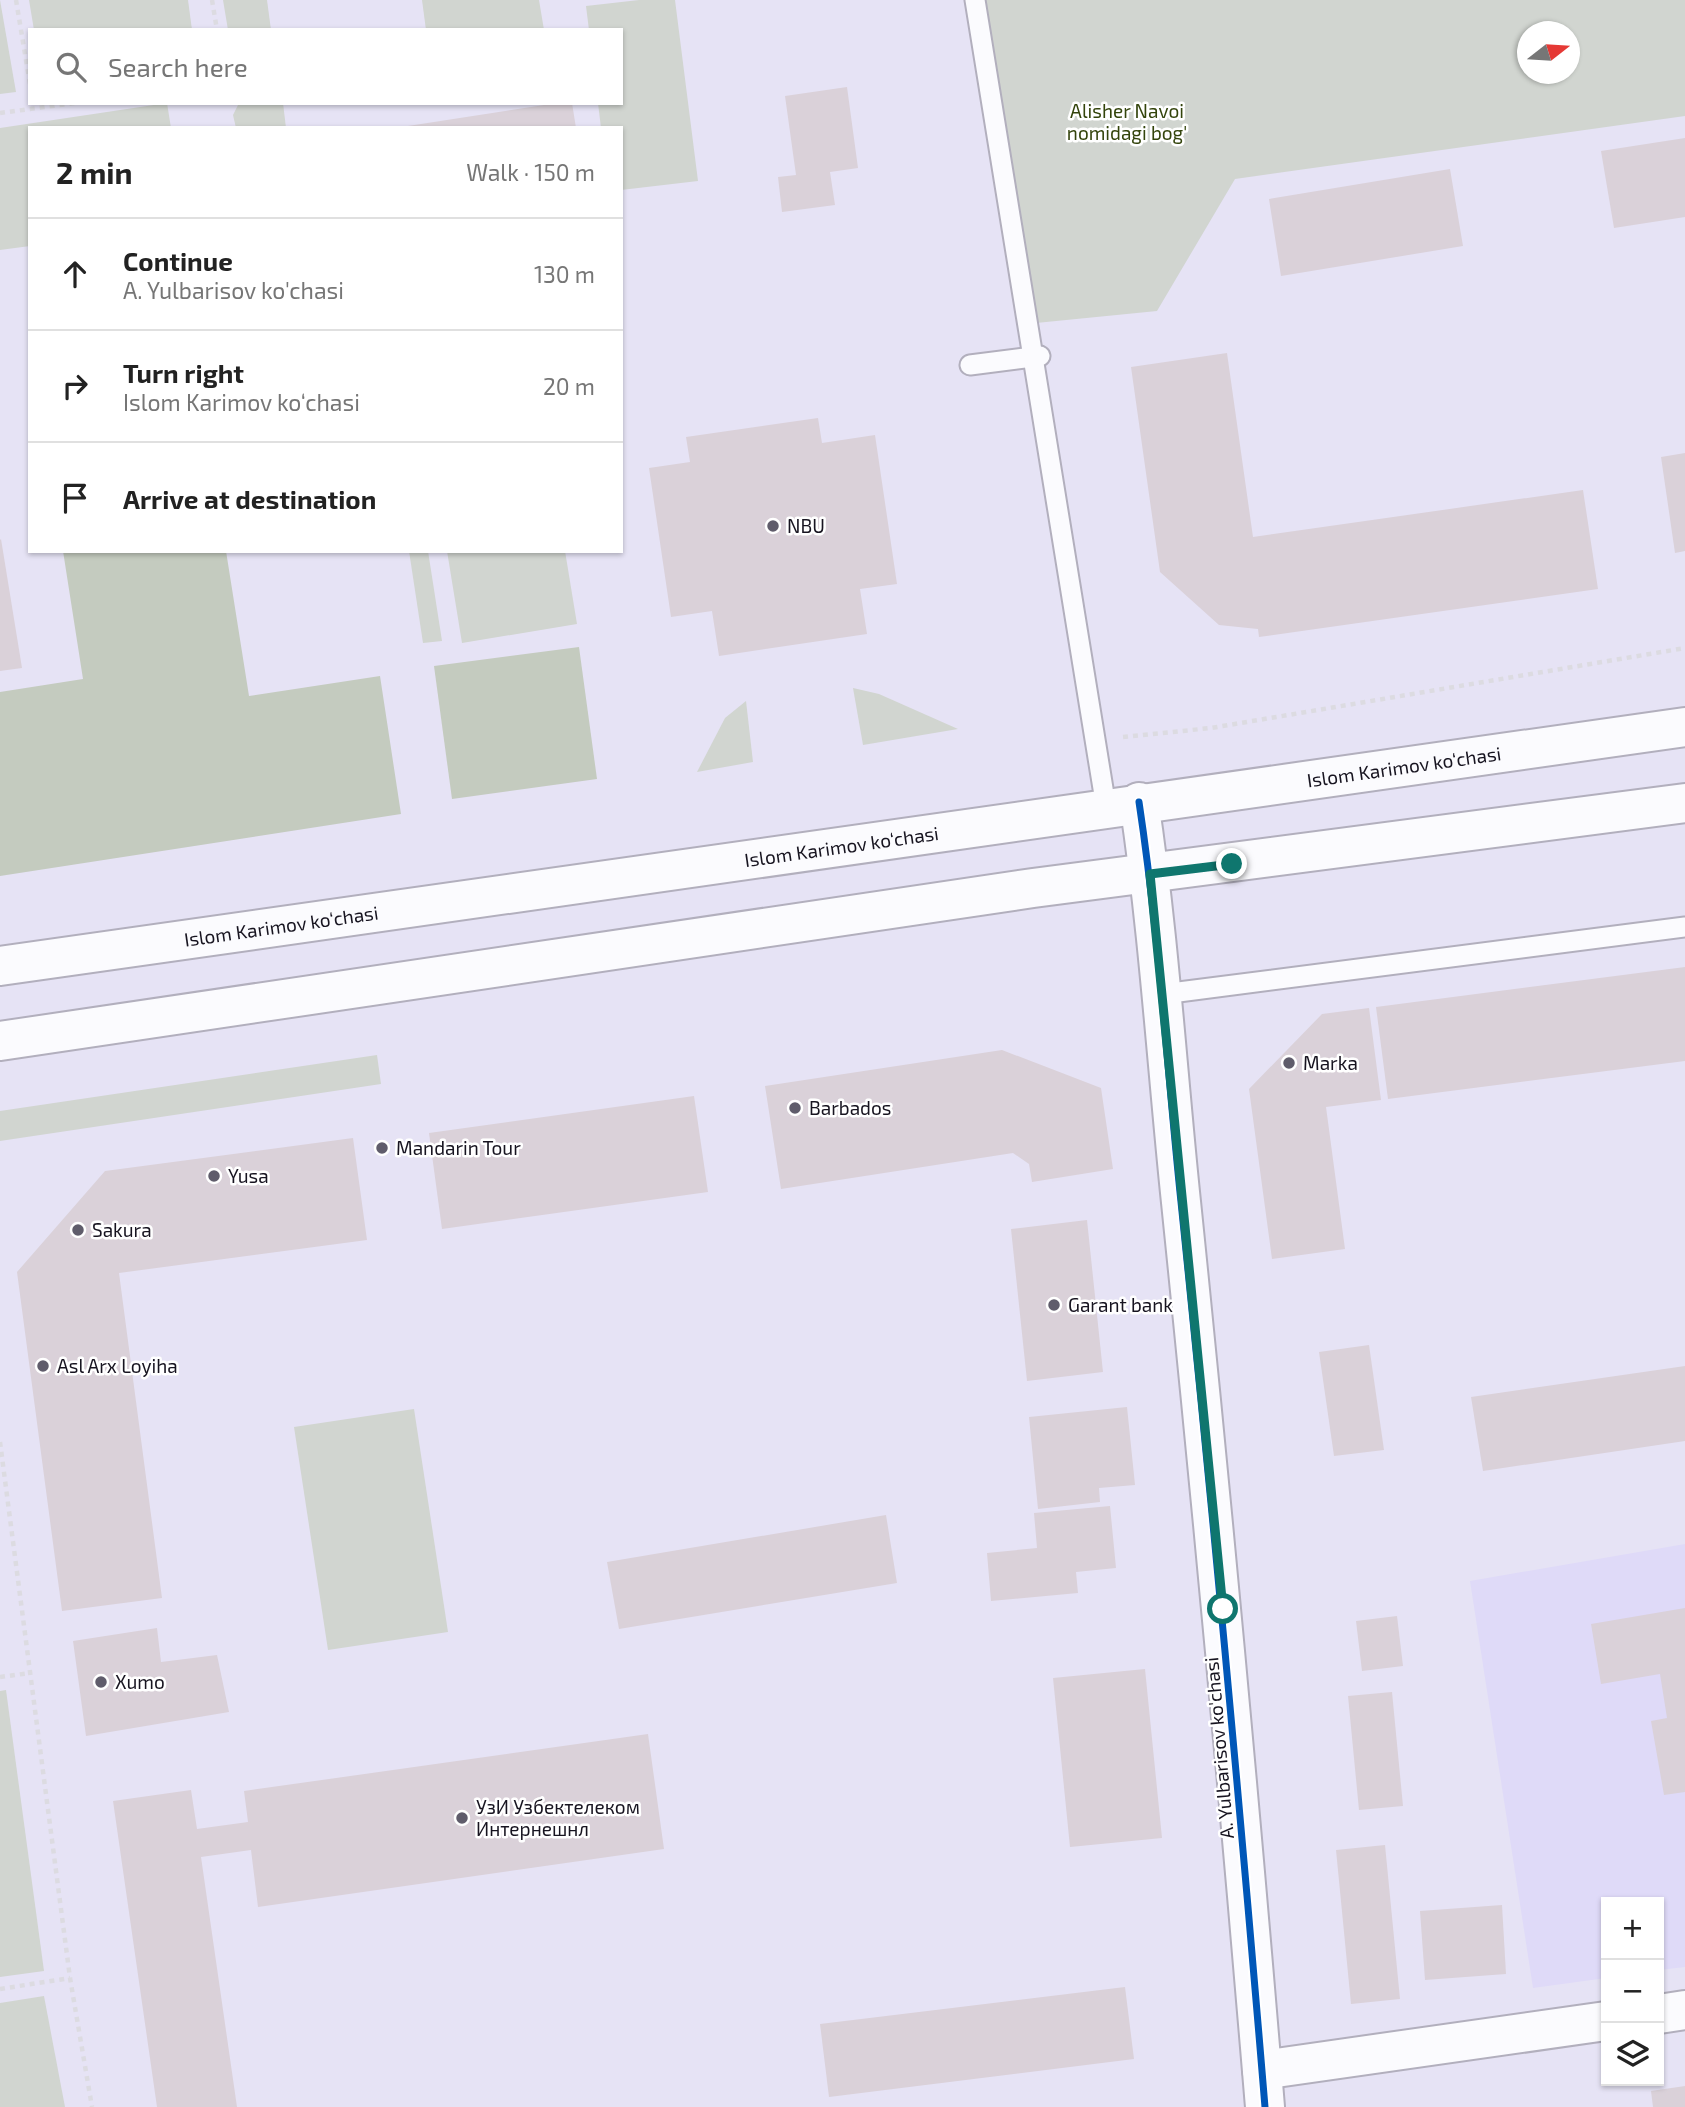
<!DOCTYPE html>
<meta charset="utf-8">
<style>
:root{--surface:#fff;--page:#f2f2f2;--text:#222;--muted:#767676;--line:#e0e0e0}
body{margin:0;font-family:"Exo 2",sans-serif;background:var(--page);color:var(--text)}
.controls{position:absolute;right:21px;bottom:21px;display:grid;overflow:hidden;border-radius:0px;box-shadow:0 2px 5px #0004}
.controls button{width:63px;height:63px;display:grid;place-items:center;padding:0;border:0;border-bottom:2px solid var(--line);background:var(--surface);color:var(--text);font:35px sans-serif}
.compass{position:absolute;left:1517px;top:21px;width:63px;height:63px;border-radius:50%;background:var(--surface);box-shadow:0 2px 5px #0004;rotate:73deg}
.stop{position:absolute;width:21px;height:21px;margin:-16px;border:5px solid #0f766e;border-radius:50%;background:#fff}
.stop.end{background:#0f766e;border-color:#fff;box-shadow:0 2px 7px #0008}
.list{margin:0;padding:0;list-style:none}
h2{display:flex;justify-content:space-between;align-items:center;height:91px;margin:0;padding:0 28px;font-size:30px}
h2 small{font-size:23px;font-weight:400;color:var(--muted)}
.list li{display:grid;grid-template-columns:46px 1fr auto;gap:21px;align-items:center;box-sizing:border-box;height:112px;padding:0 28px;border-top:2px solid var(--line)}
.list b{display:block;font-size:26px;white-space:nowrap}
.list p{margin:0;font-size:23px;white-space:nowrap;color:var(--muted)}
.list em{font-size:23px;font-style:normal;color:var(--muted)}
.icon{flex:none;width:38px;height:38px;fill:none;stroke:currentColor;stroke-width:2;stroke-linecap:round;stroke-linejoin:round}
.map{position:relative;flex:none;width:1685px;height:2107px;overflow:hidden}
.search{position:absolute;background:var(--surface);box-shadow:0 2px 5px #0004;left:28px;top:28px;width:595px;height:77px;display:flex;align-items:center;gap:18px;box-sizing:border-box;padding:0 24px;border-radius:0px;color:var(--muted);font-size:26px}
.panel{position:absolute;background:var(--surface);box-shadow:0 2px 5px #0004;left:28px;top:126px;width:595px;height:427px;border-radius:0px}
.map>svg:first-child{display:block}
.built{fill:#dfdaf8}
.green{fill:#d1d5d0;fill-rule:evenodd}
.forest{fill:#c4cbbf}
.building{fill:#dad1d9}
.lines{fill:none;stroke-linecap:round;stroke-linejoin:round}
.lane-casing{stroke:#b2afbd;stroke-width:23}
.street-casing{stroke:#b2afbd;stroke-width:42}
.secondary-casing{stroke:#b2afbd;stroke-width:42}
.primary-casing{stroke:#b2afbd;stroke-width:42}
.path{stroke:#dcdbe1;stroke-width:4.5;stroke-dasharray:5 5;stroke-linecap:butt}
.lane{stroke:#fbfbfe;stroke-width:19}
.street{stroke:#fbfbfe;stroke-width:38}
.secondary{stroke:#fbfbfe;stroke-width:38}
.primary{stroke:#fbfbfe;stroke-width:38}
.cycleway-casing{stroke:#fff;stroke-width:11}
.cycleway{stroke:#0057b8;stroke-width:7}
.route{stroke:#0f766e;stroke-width:9}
.poi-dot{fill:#5f5c6b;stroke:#fff;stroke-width:2.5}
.labels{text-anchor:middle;stroke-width:5;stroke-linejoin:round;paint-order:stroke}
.park-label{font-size:19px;fill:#33440b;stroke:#fff}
.poi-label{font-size:19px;fill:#171420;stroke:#fff;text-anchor:start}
.street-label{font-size:19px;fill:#171420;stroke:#fff}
</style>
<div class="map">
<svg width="1685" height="2107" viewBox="0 0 1685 2107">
<rect width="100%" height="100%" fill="#e6e3f5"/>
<polygon class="built" points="1685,1544 1685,1967 1659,1970 1659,1902 1606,1902 1606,1978 1533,1988 1470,1581"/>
<g class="green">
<polygon points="0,0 16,92 0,94"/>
<polygon points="29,0 188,0 192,30 34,30"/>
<polygon points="223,0 267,0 271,30 228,30"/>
<polygon points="422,0 539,0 544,30 426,30"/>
<polygon points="639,0 675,0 698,181 621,190 621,128 601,128 598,103 621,103 621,30 589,30 586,6"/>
<path d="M 982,0 L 1685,0 L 1685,116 L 1235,179 L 1157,311 L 1036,323 ZM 1528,32 L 1570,32 L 1570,74 L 1528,74 Z"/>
<polygon points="167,103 171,128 30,128 30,246 0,250 0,128"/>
<polygon points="239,103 283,103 286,128 236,128 233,115"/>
<polygon points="409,551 428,551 442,641 423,643"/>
<polygon points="447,551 565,551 577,624 462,643"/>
<polygon points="853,688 879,694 958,729 863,745"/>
<polygon points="746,701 753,762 697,772 725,718"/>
<polygon points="377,1055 381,1084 0,1141 0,1111"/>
<polygon points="414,1409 448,1632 328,1650 294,1427"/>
<polygon points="6,1690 44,1971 0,1977 0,1691"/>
<polygon points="44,1996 65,2107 0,2107 0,2003"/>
</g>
<g class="forest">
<polygon points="63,551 226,551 249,696 380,676 401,814 0,876 0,692 83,679"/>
<polygon points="579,647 597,779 452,799 434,666"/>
</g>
<g class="building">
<polygon points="847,87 858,168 830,172 835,205 782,212 778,177 796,175 785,96"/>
<polygon points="557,103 572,103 576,128 395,128"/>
<polygon points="1685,138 1685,217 1614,228 1601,151"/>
<polygon points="1450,169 1463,246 1281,276 1269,199"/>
<polygon points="1227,353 1253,537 1583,490 1598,589 1259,637 1258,629 1219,625 1160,572 1131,367"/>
<polygon points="818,418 822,443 875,435 897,584 860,589 867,634 719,656 712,611 671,617 649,468 690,462 686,437"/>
<polygon points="1685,453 1685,551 1675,553 1661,457"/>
<polygon points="1,539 22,668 0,671 0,540"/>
<polygon points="1685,967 1685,1061 1388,1099 1376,1007"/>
<polygon points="1369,1008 1381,1100 1326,1107 1345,1249 1272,1259 1249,1089 1322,1014"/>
<polygon points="1002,1050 1101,1088 1113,1169 1032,1182 1029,1164 1013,1153 781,1189 765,1086"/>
<polygon points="694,1096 708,1192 442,1229 429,1133"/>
<polygon points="353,1138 367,1240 119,1273 162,1598 62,1611 17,1272 105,1171"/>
<polygon points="1087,1220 1103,1372 1027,1381 1011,1229"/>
<polygon points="1369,1345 1384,1450 1334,1456 1319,1352"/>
<polygon points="1685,1366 1685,1441 1483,1471 1471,1397"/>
<polygon points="1127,1407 1135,1485 1099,1488 1100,1502 1038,1509 1029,1417"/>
<polygon points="1110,1506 1116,1568 1076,1572 1078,1593 991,1601 987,1553 1037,1548 1034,1513"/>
<polygon points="886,1515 897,1583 619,1629 607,1562"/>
<polygon points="1685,1608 1685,1792 1664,1795 1651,1721 1667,1718 1660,1674 1601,1684 1591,1624"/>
<polygon points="1397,1616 1403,1666 1362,1671 1356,1621"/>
<polygon points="157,1628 161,1662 217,1655 229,1712 86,1736 73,1641"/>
<polygon points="1145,1669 1162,1838 1070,1847 1053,1678"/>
<polygon points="1392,1692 1403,1806 1359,1810 1348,1696"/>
<polygon points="648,1734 664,1849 258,1907 251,1850 201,1857 237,2107 157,2107 113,1801 191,1790 197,1829 248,1822 244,1791"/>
<polygon points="1385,1845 1400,1999 1351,2004 1336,1850"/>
<polygon points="1502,1905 1506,1974 1425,1980 1420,1911"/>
<polygon points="1125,1987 1134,2059 829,2097 820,2024"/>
<polygon points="1685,2086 1685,2107 1653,2107 1651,2091"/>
</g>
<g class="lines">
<g class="lane-casing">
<g id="lane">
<polyline points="975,0 1106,807"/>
<polyline points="970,365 1040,356"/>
<polyline points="1163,994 1685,927"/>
</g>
</g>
<g class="street-casing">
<g id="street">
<polyline points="1659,2014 1685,2010"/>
<polyline points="1262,2070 1606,2021"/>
</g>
</g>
<g class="secondary-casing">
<path id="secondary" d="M 1139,802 C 1159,935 1167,1068 1181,1202 C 1212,1503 1240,1805 1265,2107"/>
</g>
<g class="primary-casing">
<g id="primary">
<path id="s1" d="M 0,966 L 1685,727"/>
<polyline points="0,1041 1033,888 1685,803"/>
</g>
</g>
<g class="path">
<polyline points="16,0 30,84"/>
<polyline points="212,0 217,30"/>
<polyline points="0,113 75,103"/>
<polyline points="1123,737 1211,728 1685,648"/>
<polyline points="0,1442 70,1978 92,2107"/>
<polyline points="0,1677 30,1673"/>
<polyline points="0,1989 70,1978"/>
</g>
<use href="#lane" class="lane"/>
<use href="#street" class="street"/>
<use href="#secondary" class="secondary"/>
<use href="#primary" class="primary"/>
<g class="cycleway-casing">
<path id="cycleway" d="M 1139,802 C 1159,935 1167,1068 1181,1202 C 1212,1503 1240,1805 1265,2107"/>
</g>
<use href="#cycleway" class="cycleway"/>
</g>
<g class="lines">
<polyline class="route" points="1223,1609 1150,874 1232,864"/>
</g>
<g class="poi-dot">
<circle cx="773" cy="526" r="7"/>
<circle cx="1289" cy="1063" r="7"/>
<circle cx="795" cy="1108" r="7"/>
<circle cx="382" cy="1148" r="7"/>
<circle cx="214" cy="1176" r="7"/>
<circle cx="78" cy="1230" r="7"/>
<circle cx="1054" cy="1305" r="7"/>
<circle cx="43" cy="1366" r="7"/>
<circle cx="101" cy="1682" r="7"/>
<circle cx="462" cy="1818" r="7"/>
</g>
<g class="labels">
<g class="park-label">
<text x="1127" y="118">Alisher Navoi<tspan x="1127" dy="22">nomidagi bog'</tspan></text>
</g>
<g class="poi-label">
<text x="787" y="533">NBU</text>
<text x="1303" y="1070">Marka</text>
<text x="809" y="1115">Barbados</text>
<text x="396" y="1155">Mandarin Tour</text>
<text x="228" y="1183">Yusa</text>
<text x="92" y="1237">Sakura</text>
<text x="1068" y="1312">Garant bank</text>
<text x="57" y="1373">Asl Arx Loyiha</text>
<text x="115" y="1689">Xumo</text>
<text x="476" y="1814">УзИ Узбектелеком<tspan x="476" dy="22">Интернешнл</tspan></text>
</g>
<g class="street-label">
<text dy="7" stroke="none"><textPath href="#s1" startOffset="1418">Islom Karimov ko‘chasi</textPath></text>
<text dy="7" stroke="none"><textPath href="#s1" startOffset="850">Islom Karimov ko‘chasi</textPath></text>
<text dy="7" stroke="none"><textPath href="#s1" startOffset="284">Islom Karimov ko‘chasi</textPath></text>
<text transform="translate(1219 1748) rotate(-95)" y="7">A. Yulbarisov ko'chasi</text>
</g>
</g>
</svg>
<div class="controls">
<button>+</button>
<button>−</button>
<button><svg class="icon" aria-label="layers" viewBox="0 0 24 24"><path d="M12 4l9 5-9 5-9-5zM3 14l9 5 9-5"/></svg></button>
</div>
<svg class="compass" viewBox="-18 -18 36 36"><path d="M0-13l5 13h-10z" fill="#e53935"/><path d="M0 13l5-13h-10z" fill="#767676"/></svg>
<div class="stop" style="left:1223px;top:1609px"></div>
<div class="stop end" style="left:1232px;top:864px"></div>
<div class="search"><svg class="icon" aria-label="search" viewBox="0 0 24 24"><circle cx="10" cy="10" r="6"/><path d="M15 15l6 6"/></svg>Search here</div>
<section class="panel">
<h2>2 min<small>Walk · 150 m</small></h2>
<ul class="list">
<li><svg class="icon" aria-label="ahead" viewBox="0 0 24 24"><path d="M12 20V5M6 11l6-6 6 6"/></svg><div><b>Continue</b><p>A. Yulbarisov ko'chasi</p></div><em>130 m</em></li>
<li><svg class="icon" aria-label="right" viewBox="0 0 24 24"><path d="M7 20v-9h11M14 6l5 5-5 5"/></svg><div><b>Turn right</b><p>Islom Karimov ko‘chasi</p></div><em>20 m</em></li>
<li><svg class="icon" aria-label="arrive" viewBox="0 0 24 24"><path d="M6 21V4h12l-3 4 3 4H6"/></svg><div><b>Arrive at destination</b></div></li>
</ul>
</section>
</div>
